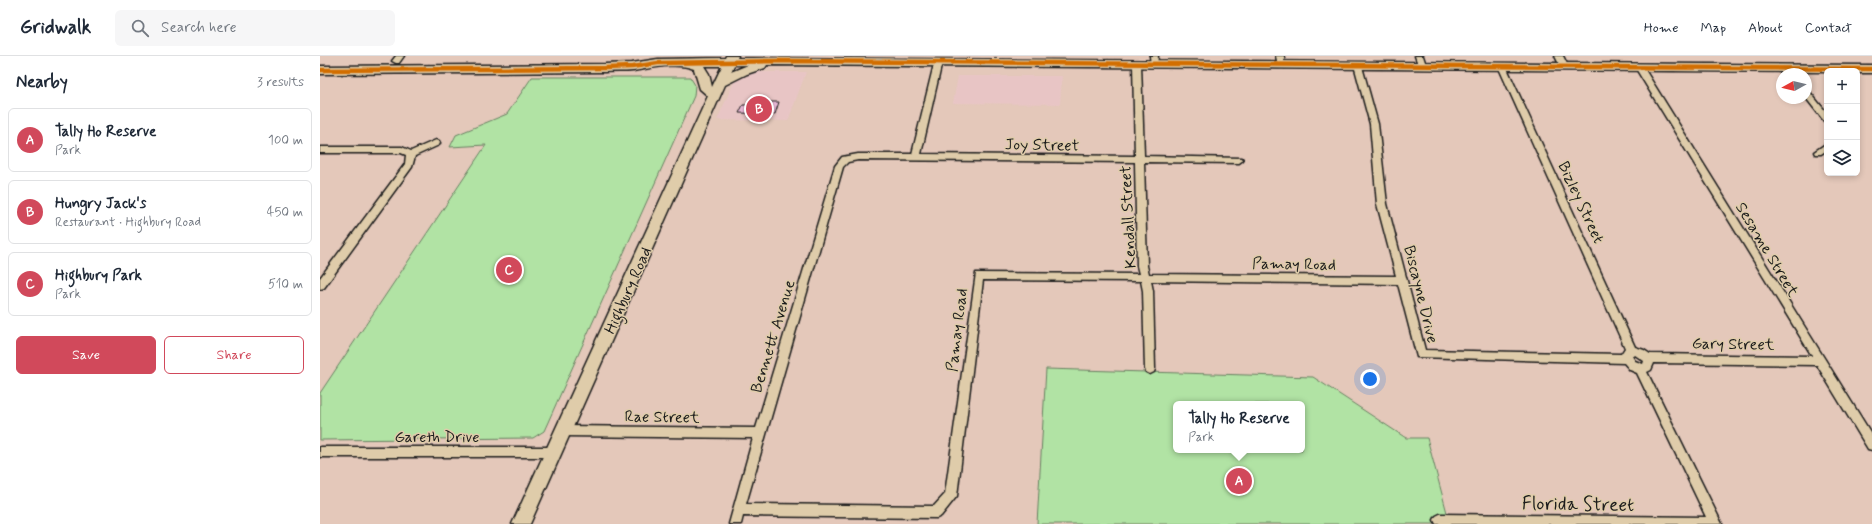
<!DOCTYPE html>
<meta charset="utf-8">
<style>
:root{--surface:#fff;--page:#f6f6f7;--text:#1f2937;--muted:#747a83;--line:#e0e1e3;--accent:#d1495b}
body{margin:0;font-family:Mynerve,sans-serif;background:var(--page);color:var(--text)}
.controls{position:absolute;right:12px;top:12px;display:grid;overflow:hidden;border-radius:6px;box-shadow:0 2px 6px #0003}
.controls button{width:36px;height:36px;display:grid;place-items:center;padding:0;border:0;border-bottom:1px solid var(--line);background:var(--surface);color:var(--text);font:20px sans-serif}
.compass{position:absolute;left:1456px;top:12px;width:36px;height:36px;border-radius:50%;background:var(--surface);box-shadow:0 2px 6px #0003;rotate:262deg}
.you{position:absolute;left:1050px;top:323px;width:14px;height:14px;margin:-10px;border:3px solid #fff;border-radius:50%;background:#1a73e8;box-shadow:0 0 0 6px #1a73e833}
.badge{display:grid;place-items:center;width:26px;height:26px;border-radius:50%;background:var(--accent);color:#fff;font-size:13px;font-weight:700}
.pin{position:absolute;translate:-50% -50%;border:2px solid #fff;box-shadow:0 1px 4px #0006}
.popup{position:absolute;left:853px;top:345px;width:132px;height:52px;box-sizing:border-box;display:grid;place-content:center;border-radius:6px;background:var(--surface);filter:drop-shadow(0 1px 3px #0005);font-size:13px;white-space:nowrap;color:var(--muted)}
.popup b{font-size:15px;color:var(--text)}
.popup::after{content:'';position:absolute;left:50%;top:100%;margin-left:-8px;border:8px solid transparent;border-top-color:var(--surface)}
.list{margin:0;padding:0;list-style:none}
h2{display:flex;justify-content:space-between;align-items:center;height:52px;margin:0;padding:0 16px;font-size:17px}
h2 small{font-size:13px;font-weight:400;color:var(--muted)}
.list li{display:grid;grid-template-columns:26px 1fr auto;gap:12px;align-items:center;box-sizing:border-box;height:64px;margin:0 8px 8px;padding:0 8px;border:1px solid var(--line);border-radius:6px}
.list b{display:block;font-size:15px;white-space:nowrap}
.list p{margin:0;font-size:13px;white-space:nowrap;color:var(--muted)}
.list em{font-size:13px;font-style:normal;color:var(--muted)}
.actions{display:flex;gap:8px;padding:12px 16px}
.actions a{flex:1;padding:9px 0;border:1px solid var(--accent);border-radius:6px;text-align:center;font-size:14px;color:var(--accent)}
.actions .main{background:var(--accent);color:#fff}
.icon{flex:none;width:22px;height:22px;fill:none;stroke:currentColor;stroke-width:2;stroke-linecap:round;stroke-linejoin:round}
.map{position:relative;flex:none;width:1552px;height:468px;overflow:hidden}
header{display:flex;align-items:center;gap:24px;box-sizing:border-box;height:56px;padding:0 20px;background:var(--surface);border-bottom:1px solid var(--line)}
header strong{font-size:19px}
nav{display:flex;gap:22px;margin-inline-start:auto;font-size:14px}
.search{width:280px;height:36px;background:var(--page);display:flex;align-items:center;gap:10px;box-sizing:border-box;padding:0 14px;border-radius:6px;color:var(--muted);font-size:15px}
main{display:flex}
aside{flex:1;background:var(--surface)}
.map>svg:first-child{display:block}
.built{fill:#e8c5c5}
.green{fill:#b1e3a4;stroke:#668060;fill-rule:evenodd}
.building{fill:#f1bfde;stroke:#1c1c1c}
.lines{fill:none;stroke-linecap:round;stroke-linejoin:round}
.minor-casing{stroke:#1c1c1c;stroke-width:3}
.primary-casing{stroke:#1c1c1c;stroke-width:3}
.minor{fill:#dfccaa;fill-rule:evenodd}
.primary{fill:#dfccaa;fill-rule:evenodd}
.bus-1-casing{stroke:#dfccaa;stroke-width:7}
.bus-1{stroke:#d26e06;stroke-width:4.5}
.labels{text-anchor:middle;stroke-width:3;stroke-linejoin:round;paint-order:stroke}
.street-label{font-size:16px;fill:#1c1c1c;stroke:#dfccaa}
.near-street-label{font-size:19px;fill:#1c1c1c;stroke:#dfccaa}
</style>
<header>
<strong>Gridwalk</strong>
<div class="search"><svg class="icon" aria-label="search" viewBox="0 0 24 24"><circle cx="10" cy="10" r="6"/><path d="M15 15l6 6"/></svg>Search here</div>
<nav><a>Home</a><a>Map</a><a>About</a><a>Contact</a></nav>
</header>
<main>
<aside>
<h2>Nearby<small>3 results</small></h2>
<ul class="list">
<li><span class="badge">A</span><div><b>Tally Ho Reserve</b><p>Park</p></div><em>100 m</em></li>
<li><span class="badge">B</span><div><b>Hungry Jack's</b><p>Restaurant · Highbury Road</p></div><em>450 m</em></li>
<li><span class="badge">C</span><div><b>Highbury Park</b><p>Park</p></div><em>510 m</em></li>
</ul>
<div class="actions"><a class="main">Save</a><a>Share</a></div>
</aside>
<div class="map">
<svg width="1552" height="468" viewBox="0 0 1552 468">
<rect width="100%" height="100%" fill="#e4c8ba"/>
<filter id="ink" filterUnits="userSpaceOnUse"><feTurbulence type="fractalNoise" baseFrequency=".025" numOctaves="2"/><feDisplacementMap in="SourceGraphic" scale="8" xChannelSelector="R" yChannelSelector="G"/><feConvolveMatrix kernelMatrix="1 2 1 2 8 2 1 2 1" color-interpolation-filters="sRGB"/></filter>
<g filter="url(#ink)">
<g class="built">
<polygon points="435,16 486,16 468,65 397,64 415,24 421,20"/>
<polygon points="638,20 742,20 740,48 633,47"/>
</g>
<g class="green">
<polygon points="212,21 370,21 375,29 374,40 224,375 213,382 0,384 0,337 166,89 130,91 136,79 187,58"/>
<path d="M 726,313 L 993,321 L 1086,382 L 1107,382 L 1130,468 L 717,468 ZM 856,348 L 982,348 L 982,394 L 856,394 Z"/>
</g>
<polygon class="building" points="439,46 459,46 455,58 419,57 423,49 437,49"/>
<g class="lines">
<g class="minor-casing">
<g id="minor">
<polygon points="76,0 84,0 79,7 76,7 72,5"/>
<polygon points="830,0 838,0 837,9 831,9"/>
<polygon points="956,0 964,0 964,10 958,10"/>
<polygon points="1095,0 1103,0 1106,9 1105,11 1099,11"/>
<polygon points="1235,0 1243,0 1248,10 1247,12 1241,12"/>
<path d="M 615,4 L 618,4 L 622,6 L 601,98 L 815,100 L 813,8 L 817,6 L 821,8 L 824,100 L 922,102 L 923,104 L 919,107 L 824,106 L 827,210 L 829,218 L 1076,220 L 1057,148 L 1050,68 L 1034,9 L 1038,7 L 1041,7 L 1058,68 L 1067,148 L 1105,294 L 1301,298 L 1305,292 L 1178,10 L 1179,8 L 1185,8 L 1315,291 L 1324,294 L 1330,298 L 1492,300 L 1315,11 L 1319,9 L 1322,9 L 1552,379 L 1552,394 L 1548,393 L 1497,309 L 1334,307 L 1331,314 L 1327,316 L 1402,468 L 1116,468 L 1114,464 L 1116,460 L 1120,458 L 1386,461 L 1317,317 L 1310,314 L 1304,307 L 1097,301 L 1078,228 L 831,225 L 833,235 L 835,313 L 834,316 L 830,318 L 826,316 L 825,313 L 823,235 L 821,225 L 663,224 L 637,440 L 621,460 L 617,462 L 423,460 L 421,468 L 409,468 L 433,382 L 243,380 L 239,379 L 237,375 L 239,371 L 243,370 L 436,372 L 515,110 L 522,101 L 538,98 L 592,98 ZM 538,104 L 815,106 L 817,210 L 819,218 L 656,217 L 625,438 L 614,450 L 426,448 L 523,111 L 528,106 ZM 1315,299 L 1324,305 L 1323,308 L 1315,305 L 1312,300 Z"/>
<polygon points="1486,34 1489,35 1507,57 1507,66 1504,65 1486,42"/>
<polygon points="116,84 119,85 120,87 119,89 95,100 92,111 4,232 0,233 0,222 85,108 86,99 81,97 0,97 0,91 82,91 91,95"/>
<polygon points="1507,87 1507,94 1501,98 1495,98 1494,96"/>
<polygon points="0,391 234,391 238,392 240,396 238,400 234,401 0,401"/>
</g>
</g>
<g class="primary-casing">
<path id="primary" d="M 406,0 L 418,0 L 417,2 L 1552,9 L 1552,17 L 1537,17 L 1537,15 L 1507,15 L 1507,16 L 447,9 L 445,12 L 427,18 L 405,29 L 210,468 L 192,468 L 388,40 L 380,33 L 374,13 C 356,6 333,12 313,15 C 304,16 294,15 285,16 L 0,18 L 0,10 L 285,8 L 312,7 L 338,3 L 405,2 ZM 414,9 L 428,9 L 411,16 ZM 384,10 L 402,10 L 392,31 L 389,18 Z"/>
</g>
<use href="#minor" class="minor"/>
<use href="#primary" class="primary"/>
<g class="bus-1-casing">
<polyline id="bus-1" points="0,14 285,12 312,11 338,7 458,5 1552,13"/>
</g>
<use href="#bus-1" class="bus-1"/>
</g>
</g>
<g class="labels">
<g class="street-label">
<text transform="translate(722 88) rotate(1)" y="6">Joy Street</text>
<text transform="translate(1262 146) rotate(65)" y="6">Bizley Street</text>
<text transform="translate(807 161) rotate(-93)" y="6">Kendall Street</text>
<text transform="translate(1448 193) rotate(59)" y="6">Sesame Street</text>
<text transform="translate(974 207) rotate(1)" y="6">Pamay Road</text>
<text transform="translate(307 234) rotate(-66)" y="6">Highbury Road</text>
<text transform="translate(1102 238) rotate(76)" y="6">Biscayne Drive</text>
<text transform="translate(636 274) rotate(-83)" y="6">Pamay Road</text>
<text transform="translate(452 280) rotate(-73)" y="6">Bennett Avenue</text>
<text transform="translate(1413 287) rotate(1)" y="6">Gary Street</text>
<text transform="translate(342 360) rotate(1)" y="6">Rae Street</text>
<text x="117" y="386">Gareth Drive</text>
</g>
<g class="near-street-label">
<text transform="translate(1258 447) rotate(1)" y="7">Florida Street</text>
</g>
</g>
</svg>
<div class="controls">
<button>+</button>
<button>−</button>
<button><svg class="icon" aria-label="layers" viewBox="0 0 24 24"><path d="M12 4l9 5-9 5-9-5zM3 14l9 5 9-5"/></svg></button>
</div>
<svg class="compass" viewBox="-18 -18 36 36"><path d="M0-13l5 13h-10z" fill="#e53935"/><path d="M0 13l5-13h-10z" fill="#747a83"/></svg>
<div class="you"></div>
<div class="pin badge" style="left:919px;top:425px">A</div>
<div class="popup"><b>Tally Ho Reserve</b>Park</div>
<div class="pin badge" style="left:439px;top:53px">B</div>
<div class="pin badge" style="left:189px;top:214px">C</div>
</div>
</main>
